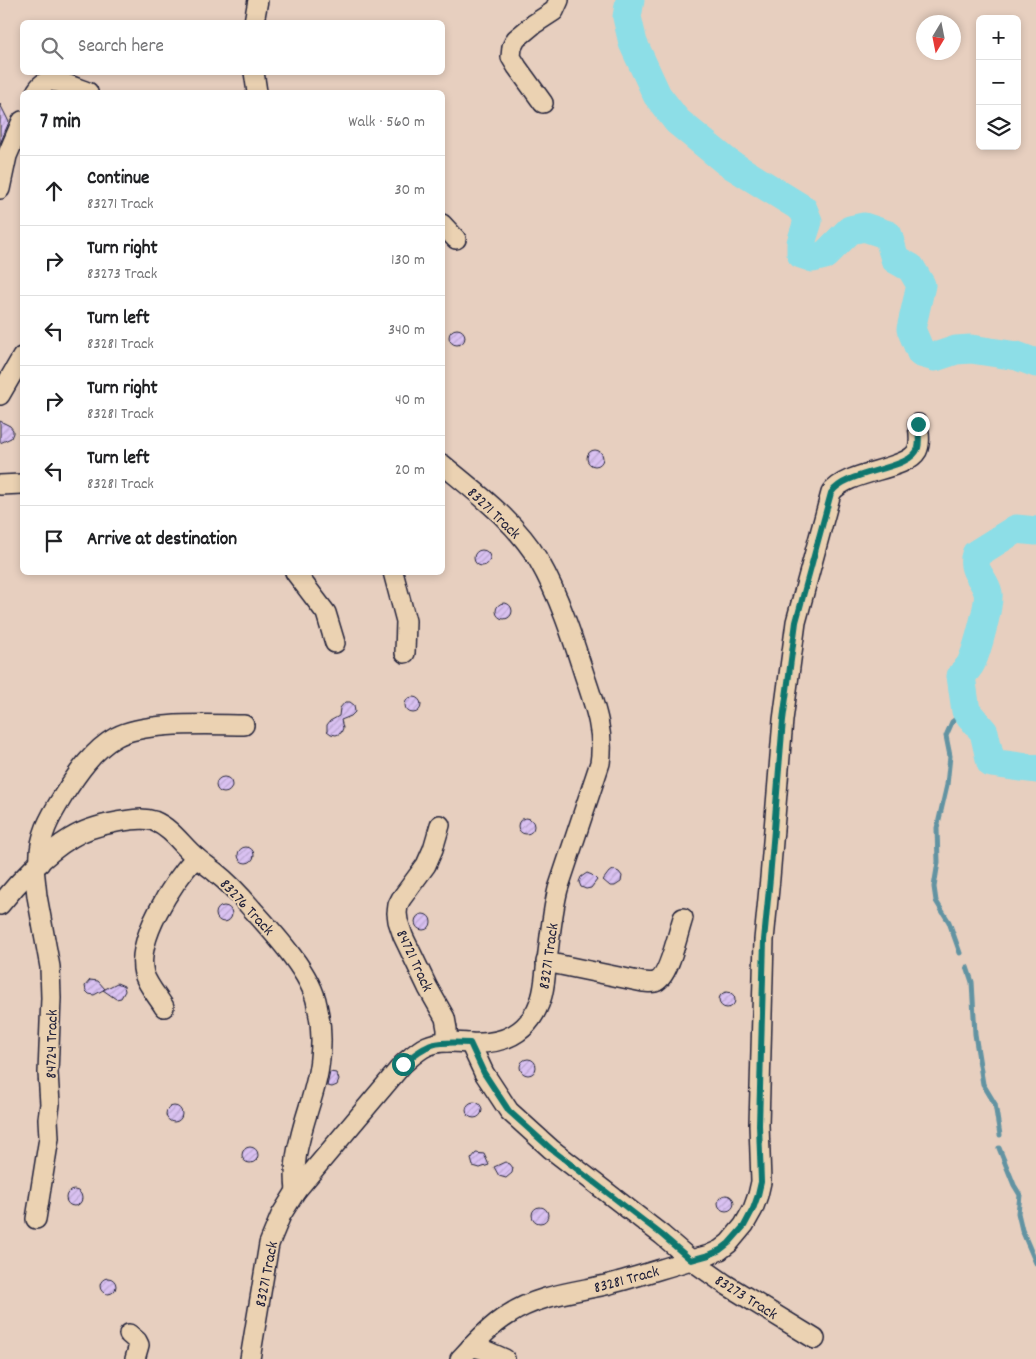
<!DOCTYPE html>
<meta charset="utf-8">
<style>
:root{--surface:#fff;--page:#f6f6f6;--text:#202124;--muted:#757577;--line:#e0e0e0}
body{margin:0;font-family:Dekko,sans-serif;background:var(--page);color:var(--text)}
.controls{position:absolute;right:15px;top:15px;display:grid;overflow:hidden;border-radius:8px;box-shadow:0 2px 8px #0003}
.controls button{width:45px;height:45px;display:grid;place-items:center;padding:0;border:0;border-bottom:1px solid var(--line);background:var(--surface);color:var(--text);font:25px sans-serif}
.compass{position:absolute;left:916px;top:15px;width:45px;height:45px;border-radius:50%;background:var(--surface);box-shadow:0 2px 8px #0003;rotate:190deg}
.stop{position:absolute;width:15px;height:15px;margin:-11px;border:4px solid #0f766e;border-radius:50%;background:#fff}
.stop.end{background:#0f766e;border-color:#fff;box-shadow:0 1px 5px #0008}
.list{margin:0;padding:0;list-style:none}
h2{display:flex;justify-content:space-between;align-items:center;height:65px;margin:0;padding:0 20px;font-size:21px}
h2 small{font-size:16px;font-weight:400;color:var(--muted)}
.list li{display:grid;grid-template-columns:32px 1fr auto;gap:15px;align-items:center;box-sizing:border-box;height:70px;padding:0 20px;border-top:1px solid var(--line)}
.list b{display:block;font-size:19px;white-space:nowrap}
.list p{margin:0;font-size:16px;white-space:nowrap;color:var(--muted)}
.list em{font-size:16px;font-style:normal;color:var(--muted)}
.icon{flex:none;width:28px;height:28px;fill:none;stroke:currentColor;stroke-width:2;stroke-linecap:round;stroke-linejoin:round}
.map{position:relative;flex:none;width:1036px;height:1359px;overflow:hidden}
.search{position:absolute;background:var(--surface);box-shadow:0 2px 8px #0003;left:20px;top:20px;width:425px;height:55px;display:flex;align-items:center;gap:12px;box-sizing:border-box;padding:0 18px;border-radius:8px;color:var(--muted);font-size:19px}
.panel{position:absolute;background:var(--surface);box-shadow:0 2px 8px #0003;left:20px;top:90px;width:425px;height:485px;border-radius:8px}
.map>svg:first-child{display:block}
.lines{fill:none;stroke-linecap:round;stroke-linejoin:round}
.stream{stroke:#6293a2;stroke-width:5}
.river{stroke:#8ddee7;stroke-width:29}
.building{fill:url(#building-hatch);stroke:#22223b}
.street-casing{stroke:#22223b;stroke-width:22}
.street{stroke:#ebd2b2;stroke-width:19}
.route{stroke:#0f766e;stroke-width:6}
.labels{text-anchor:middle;stroke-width:4;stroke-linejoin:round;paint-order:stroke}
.street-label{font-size:16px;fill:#22223b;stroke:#ebd2b2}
</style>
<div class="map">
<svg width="1036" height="1359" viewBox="0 0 1036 1359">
<defs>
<pattern id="building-hatch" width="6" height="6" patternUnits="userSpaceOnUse" patternTransform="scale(1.25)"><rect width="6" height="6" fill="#d9c1f1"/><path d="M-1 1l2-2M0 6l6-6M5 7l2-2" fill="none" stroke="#baa6d0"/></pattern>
</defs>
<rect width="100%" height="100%" fill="#e7cfbf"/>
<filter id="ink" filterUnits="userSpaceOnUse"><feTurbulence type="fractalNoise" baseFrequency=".02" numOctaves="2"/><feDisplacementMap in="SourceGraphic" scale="10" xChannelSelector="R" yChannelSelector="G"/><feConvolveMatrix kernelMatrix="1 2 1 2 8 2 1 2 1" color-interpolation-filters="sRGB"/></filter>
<g filter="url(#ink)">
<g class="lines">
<g class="stream">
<polyline points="960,953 949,922 936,901 934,887 938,862 937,828 947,785 950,756 946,736 952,722 966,711"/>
<polyline points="967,967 972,982 975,1034 983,1084 995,1104 1000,1135"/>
<polyline points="999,1148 1014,1185 1020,1195 1018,1213 1022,1230 1036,1263"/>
</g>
<g class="river">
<polyline points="630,0 627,17 633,43 657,95 677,121 727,162 803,209 808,221 801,243 801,254 813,258 825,255 850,230 864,227 888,235 895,259 911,268 921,285 911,329 921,353 935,357 956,350 971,349 1017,356 1036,363"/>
<path d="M 1036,531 L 1016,529 L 976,554 C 970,571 985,578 988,593 C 990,604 977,650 972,661 C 970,667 964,672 961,676 L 966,711 L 984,732 L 991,763 L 1036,769"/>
</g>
</g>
<g class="building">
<polygon points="0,104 9,122 0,144"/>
<circle cx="457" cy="337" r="8"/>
<polygon points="0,421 10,426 13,430 13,433 11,438 0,443"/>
<circle cx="595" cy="458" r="8"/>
<circle cx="482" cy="558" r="8"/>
<circle cx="504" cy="611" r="8"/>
<circle cx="413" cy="705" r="8"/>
<polygon points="345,702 350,702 354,705 355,712 351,716 341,720 343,728 341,733 336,735 331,734 327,731 327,725 330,721 339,716 340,708"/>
<circle cx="224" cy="785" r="8"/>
<circle cx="526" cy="826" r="8"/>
<circle cx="246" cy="855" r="8"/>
<polygon points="614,870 619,872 622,876 621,882 615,886 610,886 603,880 609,872"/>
<polygon points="587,873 592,875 597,880 591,888 586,889 581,887 579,882 581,877"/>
<circle cx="224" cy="914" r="8"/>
<circle cx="423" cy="922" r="8"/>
<polygon points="90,980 98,981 105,989 94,995 89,994 86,991 85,986"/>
<polygon points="117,983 124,986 125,991 121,998 116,999 103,990"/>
<circle cx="727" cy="1000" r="8"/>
<circle cx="528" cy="1067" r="8"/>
<polygon points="330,1072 336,1073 338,1077 339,1080 337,1085 332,1087 327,1086"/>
<circle cx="474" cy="1110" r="8"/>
<circle cx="174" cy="1114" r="8"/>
<circle cx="250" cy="1155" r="8"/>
<polygon points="476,1153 484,1154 489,1165 480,1168 473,1166 471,1159"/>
<polygon points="505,1162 510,1164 513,1168 512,1173 506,1178 499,1176 494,1167"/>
<circle cx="74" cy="1198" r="8"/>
<circle cx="726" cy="1203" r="8"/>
<circle cx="540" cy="1215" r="8"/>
<circle cx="108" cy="1286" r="8"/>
</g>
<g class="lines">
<g class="street-casing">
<g id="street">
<polyline points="254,22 258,0"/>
<polyline points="254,72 257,92"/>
<path d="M 36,92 C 38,89 40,85 44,83 C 54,77 78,89 88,92"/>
<polyline points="543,103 517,67 511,57 512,47 516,39 534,24 554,11 559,0"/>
<polyline points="0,189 7,156 22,121"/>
<polyline points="442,224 456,239"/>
<polyline points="0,395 22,357"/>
<polyline points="0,485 22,484"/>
<polyline points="295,572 326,613 335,643"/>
<polyline points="393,572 406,621 405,653"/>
<polyline points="440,825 433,849 426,865 401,899 398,905 397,913 398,921 403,936 428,988 445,1018 447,1029 447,1042"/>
<path d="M 40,863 C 38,837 50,817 63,796 C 77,774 93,750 116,737 C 145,721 211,725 244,725"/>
<polyline points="34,868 37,896 50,967 51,998 48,1073 50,1104 48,1119 49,1138 36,1219"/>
<path d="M 0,905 C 18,882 46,853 71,838 C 85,829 101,825 117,822 C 129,820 143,817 154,821 C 173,829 182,846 197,858 C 203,863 209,867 215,872 C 229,883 241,896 252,909 C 273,932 312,974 317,1005 C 321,1022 322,1041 320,1058 C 318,1086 306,1112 300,1139 C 295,1156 294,1173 296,1191"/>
<path d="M 546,962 L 643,982 C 646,982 651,983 655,982 C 669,978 678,932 683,918"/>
<path d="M 164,1007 C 158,997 148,986 144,974 C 135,939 173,882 196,857"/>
<polyline points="470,1043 484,1073 509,1111 551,1149 662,1235 691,1260 725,1284 815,1339"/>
<polyline points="129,1334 137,1341 139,1345 135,1359"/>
<polyline points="471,1347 482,1349 505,1359"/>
<path d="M 250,1359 L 269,1244 L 281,1215 L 296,1191 L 403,1064 C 410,1058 418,1050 427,1046 C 440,1040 456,1042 469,1043 C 503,1045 529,1034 541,999 C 545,987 545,974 547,961 C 550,937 552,913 558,889 L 600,763 C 605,732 594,704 584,674 C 572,636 559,596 539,561 C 516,522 477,493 442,464"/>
<path d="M 460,1359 C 474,1344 490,1326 508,1315 C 538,1295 575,1292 610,1284 C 643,1275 676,1264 709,1255 L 720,1250 L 729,1243 L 744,1225 L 753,1209 L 758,1195 L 761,1182 L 759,1125 L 764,940 L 770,878 L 783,720 L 796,622 L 831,493 C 847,470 906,471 917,451 C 921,443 919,433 918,424"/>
</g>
</g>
<use href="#street" class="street"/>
</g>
</g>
<g class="lines" filter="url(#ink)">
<path class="route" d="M 403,1064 C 428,1042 436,1041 470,1043 L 484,1073 L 509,1111 L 551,1149 L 662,1235 L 691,1260 L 709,1255 L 720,1250 L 729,1243 L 744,1226 L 753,1209 L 758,1195 L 761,1182 L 759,1125 L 764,940 L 770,878 L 783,720 L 796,622 L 831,493 C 847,469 911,471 918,448 C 920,440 918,432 918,424"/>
</g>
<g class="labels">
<g class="street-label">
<text transform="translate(495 512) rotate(44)" y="6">83271 Track</text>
<text transform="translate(248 906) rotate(47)" y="6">83276 Track</text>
<text transform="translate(547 956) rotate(-82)" y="6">83271 Track</text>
<text transform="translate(416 960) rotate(65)" y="6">84721 Track</text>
<text transform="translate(50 1044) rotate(-89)" y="6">84724 Track</text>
<text transform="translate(265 1274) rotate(-79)" y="6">83271 Track</text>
<text transform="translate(626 1278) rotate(-15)" y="6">83281 Track</text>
<text transform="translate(747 1296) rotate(32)" y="6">83273 Track</text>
</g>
</g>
</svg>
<div class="controls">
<button>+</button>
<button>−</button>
<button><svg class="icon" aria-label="layers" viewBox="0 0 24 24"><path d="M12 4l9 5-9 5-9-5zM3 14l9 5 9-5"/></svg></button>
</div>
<svg class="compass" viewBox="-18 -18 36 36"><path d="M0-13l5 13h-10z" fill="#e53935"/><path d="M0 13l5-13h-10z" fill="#757577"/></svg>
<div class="stop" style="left:403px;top:1064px"></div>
<div class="stop end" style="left:918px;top:424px"></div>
<div class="search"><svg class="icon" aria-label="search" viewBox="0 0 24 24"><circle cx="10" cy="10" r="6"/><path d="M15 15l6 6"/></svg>Search here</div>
<section class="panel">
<h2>7 min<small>Walk · 560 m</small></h2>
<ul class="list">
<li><svg class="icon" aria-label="ahead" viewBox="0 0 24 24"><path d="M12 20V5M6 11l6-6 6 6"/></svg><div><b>Continue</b><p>83271 Track</p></div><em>30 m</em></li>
<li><svg class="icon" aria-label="right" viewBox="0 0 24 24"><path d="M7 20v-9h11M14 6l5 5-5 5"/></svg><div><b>Turn right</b><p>83273 Track</p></div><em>130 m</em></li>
<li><svg class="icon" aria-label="left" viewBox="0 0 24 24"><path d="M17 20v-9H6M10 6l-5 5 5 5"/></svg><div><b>Turn left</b><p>83281 Track</p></div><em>340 m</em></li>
<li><svg class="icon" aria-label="right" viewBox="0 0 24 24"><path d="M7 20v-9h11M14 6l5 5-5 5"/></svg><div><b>Turn right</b><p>83281 Track</p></div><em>40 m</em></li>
<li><svg class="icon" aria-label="left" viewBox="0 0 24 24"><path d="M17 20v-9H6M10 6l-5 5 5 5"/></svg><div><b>Turn left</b><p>83281 Track</p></div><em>20 m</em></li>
<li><svg class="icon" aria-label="arrive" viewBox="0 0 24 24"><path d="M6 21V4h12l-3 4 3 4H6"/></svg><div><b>Arrive at destination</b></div></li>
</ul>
</section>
</div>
